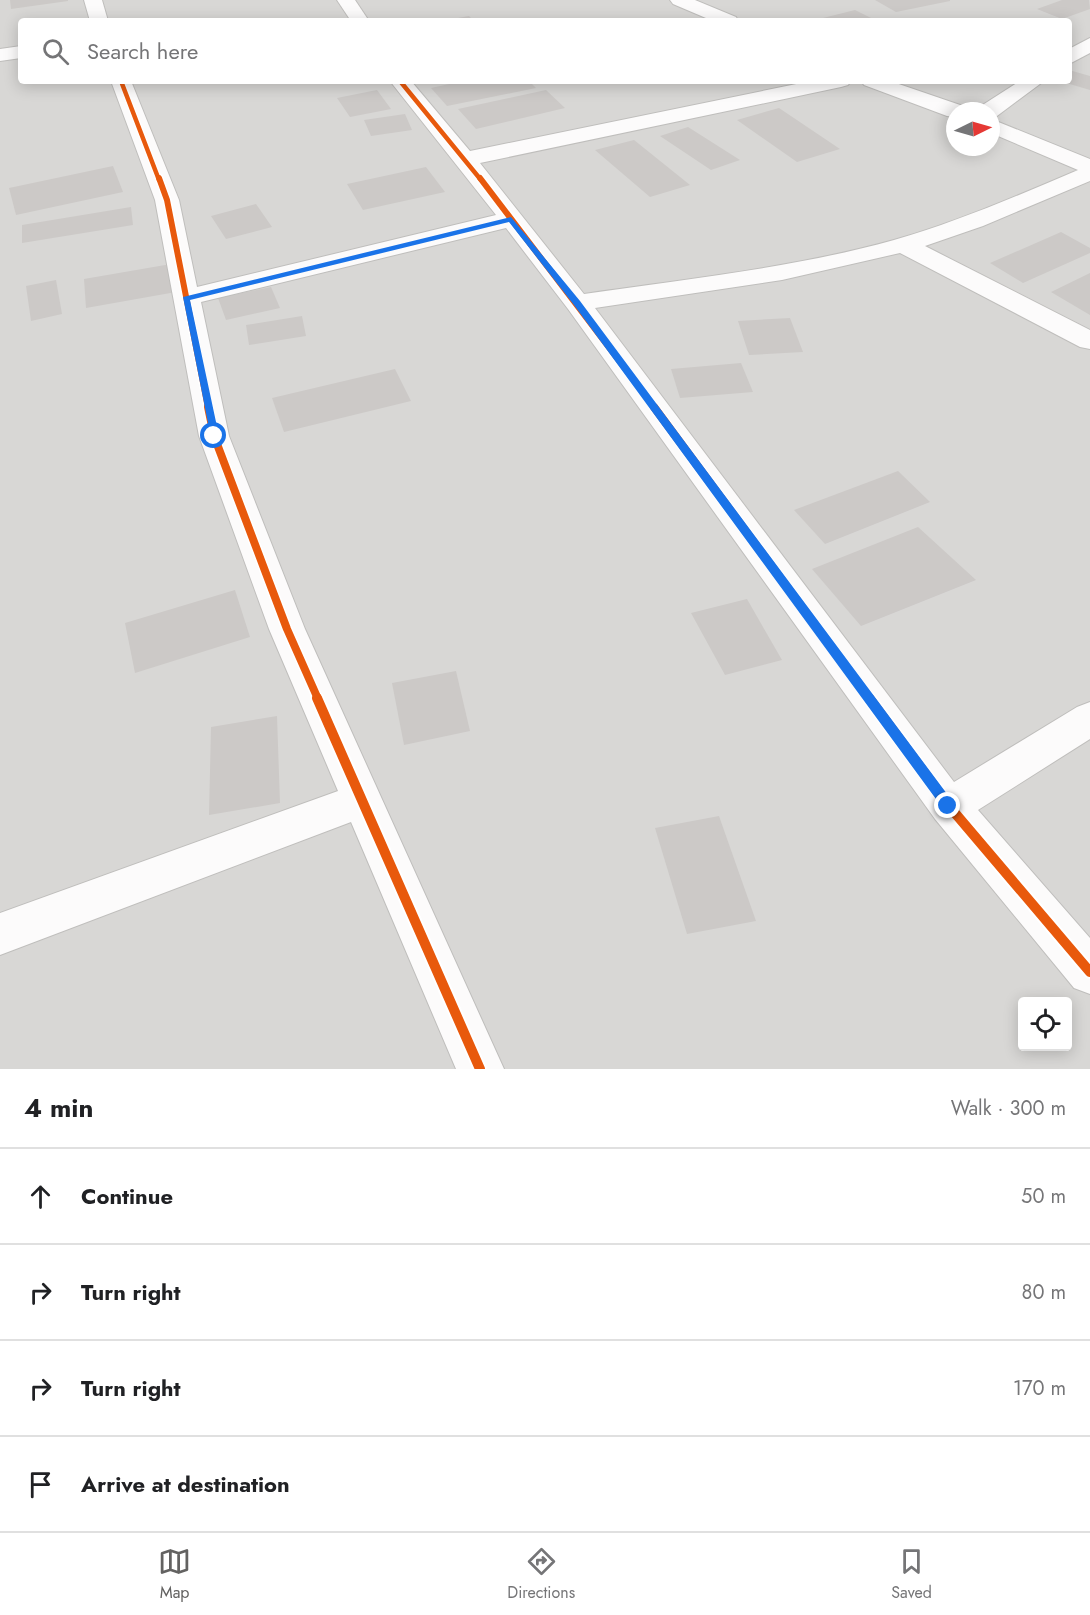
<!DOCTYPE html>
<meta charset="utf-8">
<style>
:root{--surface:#fff;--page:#f2f2f2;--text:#202124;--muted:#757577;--line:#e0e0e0;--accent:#636261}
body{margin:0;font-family:Jost,sans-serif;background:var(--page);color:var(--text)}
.controls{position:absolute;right:18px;bottom:18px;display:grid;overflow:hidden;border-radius:6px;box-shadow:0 3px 15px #0003}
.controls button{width:54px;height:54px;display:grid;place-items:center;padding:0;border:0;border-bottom:2px solid var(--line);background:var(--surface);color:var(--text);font:30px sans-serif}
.compass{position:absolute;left:946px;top:102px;width:54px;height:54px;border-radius:50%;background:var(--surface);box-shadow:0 3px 15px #0003;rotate:85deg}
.stop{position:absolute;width:18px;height:18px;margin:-14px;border:4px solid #1a73e8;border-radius:50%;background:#fff}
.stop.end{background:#1a73e8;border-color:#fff;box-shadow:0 2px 6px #0008}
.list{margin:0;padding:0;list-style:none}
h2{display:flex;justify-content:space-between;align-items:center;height:78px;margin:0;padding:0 24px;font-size:26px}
h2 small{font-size:20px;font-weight:400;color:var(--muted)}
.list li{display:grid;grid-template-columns:39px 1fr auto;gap:18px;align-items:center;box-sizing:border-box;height:96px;padding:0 24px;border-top:2px solid var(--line)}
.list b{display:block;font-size:22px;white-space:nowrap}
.list em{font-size:20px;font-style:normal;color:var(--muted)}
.icon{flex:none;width:33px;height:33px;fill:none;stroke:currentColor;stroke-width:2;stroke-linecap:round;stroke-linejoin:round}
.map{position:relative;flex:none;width:1090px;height:1069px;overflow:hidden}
.search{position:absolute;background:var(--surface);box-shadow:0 3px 15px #0003;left:18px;right:18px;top:18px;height:66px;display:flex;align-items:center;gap:15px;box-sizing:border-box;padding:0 21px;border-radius:6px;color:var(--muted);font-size:22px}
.sheet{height:462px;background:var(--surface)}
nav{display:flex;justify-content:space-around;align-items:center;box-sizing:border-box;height:84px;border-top:2px solid var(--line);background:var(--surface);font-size:16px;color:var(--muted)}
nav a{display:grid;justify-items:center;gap:3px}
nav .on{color:var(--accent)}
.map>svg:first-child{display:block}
.residential{fill:#d8d7d5;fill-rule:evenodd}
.building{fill:#ccc9c7}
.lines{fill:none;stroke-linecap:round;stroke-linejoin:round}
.minor-casing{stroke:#bfbebc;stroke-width:2}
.minor{fill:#fcfbfb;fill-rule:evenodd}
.cycleway-far3-casing{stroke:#fff;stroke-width:7}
.cycleway-far2-casing{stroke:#fff;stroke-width:9}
.cycleway-far1-casing{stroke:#fff;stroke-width:11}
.cycleway-casing{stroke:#fff;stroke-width:14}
.cycleway-far3{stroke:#e8590c;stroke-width:4.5}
.cycleway-far2{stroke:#e8590c;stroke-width:6}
.cycleway-far1{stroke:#e8590c;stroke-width:8}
.cycleway{stroke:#e8590c;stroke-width:10}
.route{fill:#1a73e8}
</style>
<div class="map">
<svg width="1090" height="1069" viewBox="0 0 1090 1069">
<rect width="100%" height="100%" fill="#e9e7e4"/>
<path class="residential" d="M 0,0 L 1090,0 L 1090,1069 L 0,1069 ZM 21,21 L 1069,21 L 1069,81 L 21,81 ZM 955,111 L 991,111 L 991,147 L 955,147 ZM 1022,1002 L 1068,1002 L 1068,1046 L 1022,1046 Z"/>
<g class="building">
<polygon points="10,0 68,0 68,1 11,9"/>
<polygon points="875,0 950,0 950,1 896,12"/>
<polygon points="1062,0 1089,0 1090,9 1062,19 1037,9"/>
<polygon points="855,10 877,21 815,21 815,20"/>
<polygon points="469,16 474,21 447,21 447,20"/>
<polygon points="1069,70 1090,76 1090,90 1063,82 1069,81"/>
<polygon points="463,81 529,81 536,88 447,106 431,88"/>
<polygon points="377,90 391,109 350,117 337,98"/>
<polygon points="546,90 565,108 476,129 458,109"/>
<polygon points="779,108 840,149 797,162 737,120"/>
<polygon points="405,114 412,130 371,136 364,120"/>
<polygon points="688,127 740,160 711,170 660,136"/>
<polygon points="634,140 690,185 650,197 595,150"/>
<polygon points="113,166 123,192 16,215 9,188"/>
<polygon points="426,167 445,192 363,210 347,184"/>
<polygon points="256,204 272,227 226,239 211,216"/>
<polygon points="131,207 133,225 22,243 22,225"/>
<polygon points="1061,232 1090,248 1090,253 1023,283 990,263"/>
<polygon points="171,264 176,292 86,308 84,279"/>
<polygon points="1090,273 1090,315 1051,292"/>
<polygon points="56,280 62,314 31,321 26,286"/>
<polygon points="271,287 280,308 226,320 218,298"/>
<polygon points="302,316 306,336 249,345 246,325"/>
<polygon points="790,318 803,352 749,355 738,321"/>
<polygon points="741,363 753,392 680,398 671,369"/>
<polygon points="395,369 411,401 284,432 272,398"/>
<polygon points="898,471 930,502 825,544 794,510"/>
<polygon points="918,527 976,580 861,626 812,569"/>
<polygon points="235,590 250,637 135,673 125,623"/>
<polygon points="747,599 782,660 725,675 691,613"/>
<polygon points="456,671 470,731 404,745 392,683"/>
<polygon points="277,716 280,803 209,815 211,727"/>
<polygon points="719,816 756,921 687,934 655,828"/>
</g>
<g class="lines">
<g class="minor-casing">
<g id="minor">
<polygon points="84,0 102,0 108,21 90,21"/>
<polygon points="337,0 355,0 369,21 351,21"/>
<polygon points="670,0 695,0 736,17 738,21 713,21 673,4"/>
<polygon points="1090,38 1090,53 1069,64 1069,49"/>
<polygon points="21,46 21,58 0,61 0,49"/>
<path d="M 111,81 L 131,81 L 179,200 L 197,287 L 496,215 L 390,81 L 411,81 L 470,151 L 811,81 L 851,81 L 848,85 L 841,87 L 480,163 L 584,294 C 687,279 793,268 894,240 C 957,222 1017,196 1078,170 L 991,133 L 991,119 L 1090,159 L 1090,181 L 983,226 L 925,246 L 1090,330 L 1090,349 L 1080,347 L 900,253 L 782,280 L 595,308 L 954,782 L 1077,707 L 1090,702 L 1090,739 L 978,810 L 1090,938 L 1090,994 L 1074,988 L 935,819 L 568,309 L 506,228 L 201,302 L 229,436 L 305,629 L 504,1069 L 456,1069 L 351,822 L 0,955 L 0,913 L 338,791 L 269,629 L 199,436 L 155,200 Z"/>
<polygon points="861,81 890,81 963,106 966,111 955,111 955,117 947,116 864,85"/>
<polygon points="1020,81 1044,81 997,116 991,117 991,111 978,111 981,106"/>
</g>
</g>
<use href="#minor" class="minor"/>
<g class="cycleway-far3-casing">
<g id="cycleway-far3">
<polyline points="121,81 159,180"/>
<polyline points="400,81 481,180"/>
</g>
</g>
<g class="cycleway-far2-casing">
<g id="cycleway-far2">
<polyline points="159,178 167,200 208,408"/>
<polyline points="480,178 655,408"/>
</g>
</g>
<g class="cycleway-far1-casing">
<g id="cycleway-far1">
<polyline points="208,407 214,436 287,629 318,699"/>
<polyline points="654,407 870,699"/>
</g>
</g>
<g class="cycleway-casing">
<g id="cycleway">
<polyline points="317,698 480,1069"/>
<polyline points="869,698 949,806 1090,972"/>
</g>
</g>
<use href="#cycleway-far3" class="cycleway-far3"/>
<use href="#cycleway-far2" class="cycleway-far2"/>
<use href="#cycleway-far1" class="cycleway-far1"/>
<use href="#cycleway" class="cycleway"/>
</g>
<polygon class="route" points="511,217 580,301 953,802 953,810 944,810 574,305 509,222 190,300 219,436 211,438 183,297"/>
</svg>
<div class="controls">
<button><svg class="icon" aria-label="locate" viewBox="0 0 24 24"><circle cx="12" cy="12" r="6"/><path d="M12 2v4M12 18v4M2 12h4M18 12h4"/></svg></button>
</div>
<svg class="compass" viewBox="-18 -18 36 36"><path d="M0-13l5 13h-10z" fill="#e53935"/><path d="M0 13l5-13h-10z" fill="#757577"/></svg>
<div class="stop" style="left:214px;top:436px"></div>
<div class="stop end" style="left:948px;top:806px"></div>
<div class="search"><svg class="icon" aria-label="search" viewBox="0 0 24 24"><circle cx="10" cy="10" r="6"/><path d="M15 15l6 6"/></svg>Search here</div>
</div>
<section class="sheet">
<h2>4 min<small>Walk · 300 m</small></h2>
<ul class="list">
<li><svg class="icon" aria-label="ahead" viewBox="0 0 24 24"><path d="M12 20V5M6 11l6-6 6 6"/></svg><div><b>Continue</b></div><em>50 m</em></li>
<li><svg class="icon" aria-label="right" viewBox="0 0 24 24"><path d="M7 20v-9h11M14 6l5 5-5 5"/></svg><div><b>Turn right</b></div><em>80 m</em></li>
<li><svg class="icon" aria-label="right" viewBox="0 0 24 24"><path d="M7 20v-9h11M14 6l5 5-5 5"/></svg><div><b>Turn right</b></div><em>170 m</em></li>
<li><svg class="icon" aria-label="arrive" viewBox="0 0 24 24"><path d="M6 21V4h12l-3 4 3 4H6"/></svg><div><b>Arrive at destination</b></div></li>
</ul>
</section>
<nav>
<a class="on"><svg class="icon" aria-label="map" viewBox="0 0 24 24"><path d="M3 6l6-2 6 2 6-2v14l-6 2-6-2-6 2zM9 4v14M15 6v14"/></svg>Map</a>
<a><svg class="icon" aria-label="directions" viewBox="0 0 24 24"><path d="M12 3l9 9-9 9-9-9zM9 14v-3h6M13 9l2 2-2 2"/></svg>Directions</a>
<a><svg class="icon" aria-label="saved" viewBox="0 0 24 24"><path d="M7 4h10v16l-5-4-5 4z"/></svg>Saved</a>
</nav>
